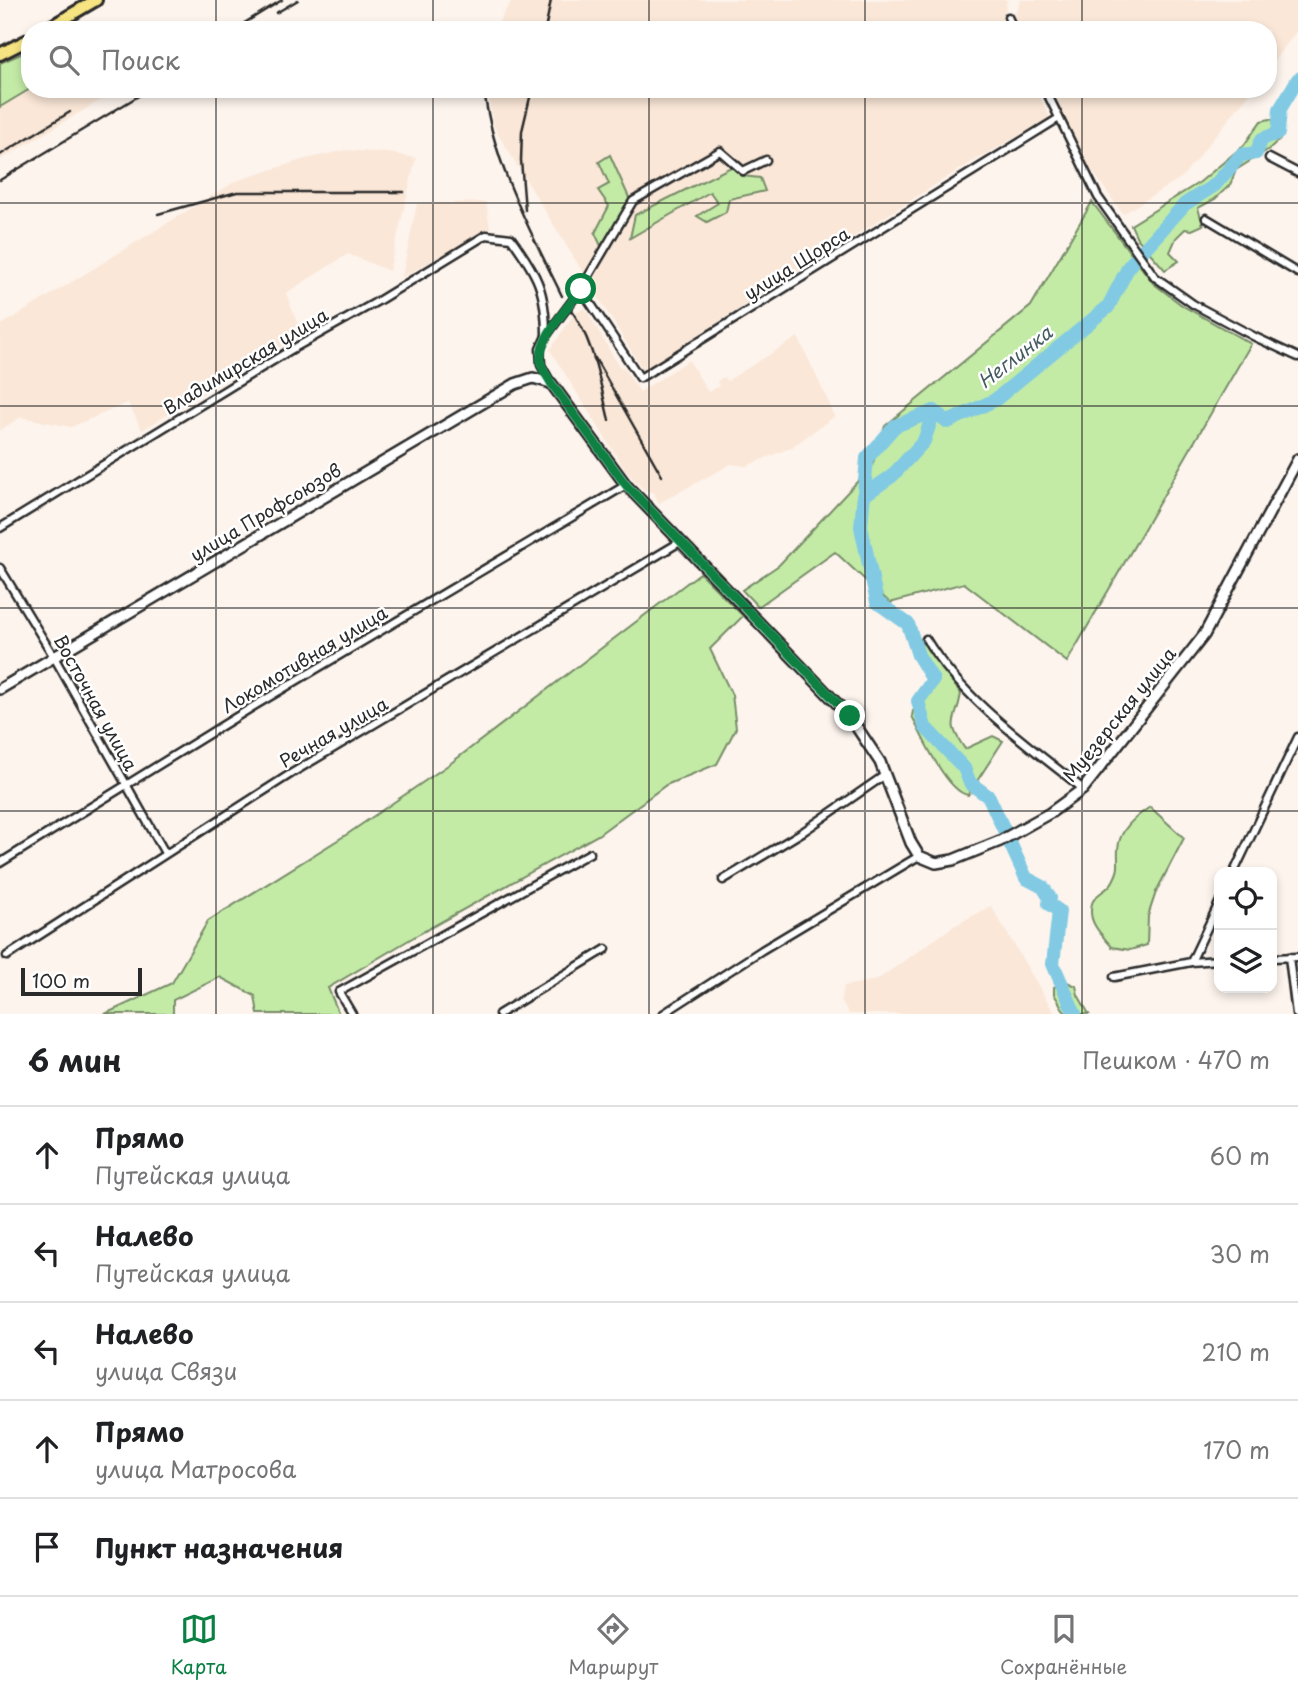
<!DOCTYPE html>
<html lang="ru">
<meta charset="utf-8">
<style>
:root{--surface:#fff;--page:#f2f2f2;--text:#202124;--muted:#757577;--line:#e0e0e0;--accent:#0b8043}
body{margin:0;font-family:"Playpen Sans",sans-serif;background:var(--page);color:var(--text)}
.controls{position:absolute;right:21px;bottom:21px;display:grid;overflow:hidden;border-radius:14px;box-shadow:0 4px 10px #0003}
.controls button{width:63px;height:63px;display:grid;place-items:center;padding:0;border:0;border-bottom:2px solid var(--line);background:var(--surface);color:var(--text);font:35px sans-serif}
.scale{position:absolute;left:21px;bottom:18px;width:121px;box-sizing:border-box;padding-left:7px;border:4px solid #2b2b2b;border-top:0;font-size:19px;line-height:24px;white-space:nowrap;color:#2b2b2b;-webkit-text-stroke:5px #fff;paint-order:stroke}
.stop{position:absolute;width:21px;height:21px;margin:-16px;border:5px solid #0b8043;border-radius:50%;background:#fff}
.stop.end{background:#0b8043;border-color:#fff;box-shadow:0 2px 7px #0008}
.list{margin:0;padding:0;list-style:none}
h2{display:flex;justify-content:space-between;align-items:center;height:91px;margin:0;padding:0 28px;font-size:30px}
h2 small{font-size:23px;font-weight:400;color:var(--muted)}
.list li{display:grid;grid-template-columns:46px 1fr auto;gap:21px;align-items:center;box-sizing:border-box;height:98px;padding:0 28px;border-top:2px solid var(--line)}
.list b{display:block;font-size:26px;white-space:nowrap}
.list p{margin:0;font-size:23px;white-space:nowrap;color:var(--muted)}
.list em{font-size:23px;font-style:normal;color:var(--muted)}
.icon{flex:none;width:38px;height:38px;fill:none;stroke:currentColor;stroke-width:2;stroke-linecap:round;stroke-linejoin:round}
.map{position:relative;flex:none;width:1298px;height:1014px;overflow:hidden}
.search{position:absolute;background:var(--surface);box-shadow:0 4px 10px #0003;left:21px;right:21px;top:21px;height:77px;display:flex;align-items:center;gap:18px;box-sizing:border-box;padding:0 24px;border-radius:28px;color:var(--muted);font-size:26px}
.sheet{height:581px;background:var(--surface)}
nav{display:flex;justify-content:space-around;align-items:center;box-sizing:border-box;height:98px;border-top:2px solid var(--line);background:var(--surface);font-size:19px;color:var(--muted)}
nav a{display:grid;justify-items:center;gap:4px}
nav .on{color:var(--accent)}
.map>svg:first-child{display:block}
.built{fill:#fae7d7}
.green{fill:#c3eba6;stroke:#778b68;stroke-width:2}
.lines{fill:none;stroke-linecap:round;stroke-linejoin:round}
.river{stroke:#82cae3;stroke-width:14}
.street-casing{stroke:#2b2b2b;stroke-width:11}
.secondary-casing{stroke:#2b2b2b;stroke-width:14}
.primary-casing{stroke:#2b2b2b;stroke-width:16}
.street{stroke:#fff;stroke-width:6}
.secondary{stroke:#fff;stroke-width:9}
.primary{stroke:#f6e381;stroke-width:10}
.rail{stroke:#2b2b2b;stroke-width:2.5}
.route{stroke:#0b8043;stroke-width:9}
.grid{fill:none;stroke:#2b2b2b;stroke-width:2;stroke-opacity:0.55}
.labels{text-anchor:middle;stroke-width:5;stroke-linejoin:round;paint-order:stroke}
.street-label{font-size:18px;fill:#2b2b2b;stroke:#fff}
.water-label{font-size:19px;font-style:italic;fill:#455b62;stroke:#fff}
</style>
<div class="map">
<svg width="1298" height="1014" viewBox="0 0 1298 1014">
<rect width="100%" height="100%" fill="#fdf4ed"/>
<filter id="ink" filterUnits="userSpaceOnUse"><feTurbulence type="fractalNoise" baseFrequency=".0143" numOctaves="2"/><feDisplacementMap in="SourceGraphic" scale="14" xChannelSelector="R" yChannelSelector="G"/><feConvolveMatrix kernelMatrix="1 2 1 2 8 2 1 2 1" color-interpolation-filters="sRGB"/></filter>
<g filter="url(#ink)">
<g class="built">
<polygon points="512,0 1007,0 1003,24 1005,30 494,30"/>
<polygon points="1021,0 1298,0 1298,29 1268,69 1268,30 1021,30 1014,17"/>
<polygon points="30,89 106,89 109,95 0,160 0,107"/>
<polygon points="487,89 1036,89 1050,118 960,169 643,370 501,139 493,125"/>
<polygon points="1051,89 1253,89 1182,177 1123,214 1090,168"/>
<polygon points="345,150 388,153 416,158 389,271 348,254 286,293 301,334 142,430 128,403 71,427 21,417 0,430 0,326 236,181 302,160"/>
<polygon points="486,202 490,229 402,277 417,204"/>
<polygon points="585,308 620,368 623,367 640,392 689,360 708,392 719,386 717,381 724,377 727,381 798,337 835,416 792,447 746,466 731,464 659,503 654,493 644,490 626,471 550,350 574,314"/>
<polygon points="991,906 1055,1014 849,1014 841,1000 844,986 877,980 954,926"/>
</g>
<g class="green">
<polygon points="30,50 30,89 0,107 0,63"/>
<polygon points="1270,119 1275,121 1283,136 1269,149 1236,170 1230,185 1215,199 1198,208 1203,225 1192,230 1185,229 1176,238 1170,252 1179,261 1165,270 1137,238 1131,225 1200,182 1244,145 1261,121"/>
<polygon points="610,155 630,200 601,246 595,233 609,206 598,190 609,184 599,162"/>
<polygon points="733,166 742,176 760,178 765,191 729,199 726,212 707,222 697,216 718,203 710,192 630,238 635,215"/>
<polygon points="1092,202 1153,283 1183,306 1251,344 1067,662 964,583 890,603 835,552 758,607 742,590 779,565 872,466 885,426 1031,306"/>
<polygon points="700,573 743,616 710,649 732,695 736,728 717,764 666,785 598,835 419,934 328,988 339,1014 258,1014 255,996 220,977 173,1000 173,1014 105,1014 172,983 208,921 349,833 451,763"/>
<path d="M 922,643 L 926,645 L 961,694 C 956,724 945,720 965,749 L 993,736 L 1003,741 L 968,795 C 947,792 921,735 912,716 L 913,711 L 938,681 L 918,649 Z"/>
<path d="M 1150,807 L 1184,838 L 1156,892 L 1148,916 L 1147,945 L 1130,950 L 1112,947 C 1103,936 1090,925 1091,910 C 1091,893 1107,893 1113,881 C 1121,866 1117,865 1118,849 C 1119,830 1135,817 1150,807 Z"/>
<polygon points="1067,982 1076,986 1078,995 1089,1014 1066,1014 1054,994 1054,987"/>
</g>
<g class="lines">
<g class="river">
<polyline points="863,496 892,476 924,441 934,411"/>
<polyline points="1075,1014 1053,964 1059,911 1049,904 1050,898 1043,887 1026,878 989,797 970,783 964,768 925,727 918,701 933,680 918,655 908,624 877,602 861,527 867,458 895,426 934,411 948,422 995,400 1108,307 1129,266 1185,204 1215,185 1241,155 1256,153 1262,139 1278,133 1280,109 1298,79"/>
</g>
<g class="street-casing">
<g id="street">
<polyline points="1008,17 1014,30"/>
<polyline points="1045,89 1098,197 1155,277 1193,304 1255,337 1298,357"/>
<polyline points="1269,158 1298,173"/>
<polyline points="1206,218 1298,273"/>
<polyline points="581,289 640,378 1059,118"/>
<polyline points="551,383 541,365 540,349 546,336 581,289 633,201 720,151 743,171 766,160"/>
<path d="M 0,528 L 289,351 L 378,301 L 486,235 L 511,238 C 537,274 546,290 546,336"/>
<polyline points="0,568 54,657 165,853"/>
<path d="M 926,639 C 964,701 1027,744 1083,789"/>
<polyline points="0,863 254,706 626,485"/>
<polyline points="1234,872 1298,737"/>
<polyline points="723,880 804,831 885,775"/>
<polyline points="7,956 292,773 680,542"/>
<polyline points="1289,957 1296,1014"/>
<polyline points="1272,958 1298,957"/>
<polyline points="1191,962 1219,903"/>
<polyline points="1114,977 1191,962 1219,960"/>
<polyline points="352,1014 339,992 590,853"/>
<polyline points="499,1014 606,949"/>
<polyline points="663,1014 762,950 919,856"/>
</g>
</g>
<g class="secondary-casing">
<polyline id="secondary" points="0,689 515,384 533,378 551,383 626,485 850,717 880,762 911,843 919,856 936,863 953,860 1000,841 1050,813 1083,789 1204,635 1298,459"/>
</g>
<g class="primary-casing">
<g id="primary">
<polyline points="45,30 96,0"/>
<polyline points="0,54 30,39"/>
</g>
</g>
<use href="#street" class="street"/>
<use href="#secondary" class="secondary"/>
<use href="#primary" class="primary"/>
<g class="rail">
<polyline points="276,13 298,0"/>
<polyline points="233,30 282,0"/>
<polyline points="545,30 551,0"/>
<path d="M 484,89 C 493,164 530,230 562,296"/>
<polyline points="0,155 70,112"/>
<polyline points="0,180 150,89"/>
<polyline points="525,210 521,160 522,131 532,89"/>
<polyline points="158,214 237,192 404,192"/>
<path d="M 569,307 C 594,340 599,380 609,420"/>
<polyline points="595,358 662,476"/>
</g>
</g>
</g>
<g class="lines" filter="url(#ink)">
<path class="route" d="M 581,289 C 568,308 537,339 541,363 C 542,370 548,377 551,383 L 626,485 L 850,716"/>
</g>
<path class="grid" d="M 216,0 L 216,30M 433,0 L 433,30M 649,0 L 649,30M 865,0 L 865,30M 1082,0 L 1082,30M 216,89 L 216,1014M 433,89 L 433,1014M 649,89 L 649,1014M 865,89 L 865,1014M 1082,89 L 1082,1014M 0,203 L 1298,203M 0,406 L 1298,406M 0,608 L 1298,608M 0,811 L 1298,811"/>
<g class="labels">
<g class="street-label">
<text transform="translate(797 264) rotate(-32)" y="6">улица Щорса</text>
<text transform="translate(246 362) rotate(-31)" y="6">Владимирская улица</text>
<text transform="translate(266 513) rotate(-31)" y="6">улица Профсоюзов</text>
<text transform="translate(305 660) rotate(-31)" y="6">Локомотивная улица</text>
<text transform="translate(95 703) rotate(61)" y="6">Восточная улица</text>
<text transform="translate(1120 715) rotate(-51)" y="6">Муезерская улица</text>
<text transform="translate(334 733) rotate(-30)" y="6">Речная улица</text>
</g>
<g class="water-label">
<text transform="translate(1015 357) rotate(-38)" y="7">Неглинка</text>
</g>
</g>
</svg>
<div class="controls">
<button><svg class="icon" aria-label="locate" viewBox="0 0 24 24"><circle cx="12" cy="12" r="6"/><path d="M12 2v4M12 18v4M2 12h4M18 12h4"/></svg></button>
<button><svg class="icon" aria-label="layers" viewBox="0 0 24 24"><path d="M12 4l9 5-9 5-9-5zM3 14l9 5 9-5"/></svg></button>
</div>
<div class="scale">100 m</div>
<div class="stop" style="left:581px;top:289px"></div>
<div class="stop end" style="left:850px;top:716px"></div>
<div class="search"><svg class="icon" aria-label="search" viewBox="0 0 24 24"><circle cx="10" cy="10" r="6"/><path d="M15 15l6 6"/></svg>Поиск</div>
</div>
<section class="sheet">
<h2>6 мин<small>Пешком · 470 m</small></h2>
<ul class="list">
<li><svg class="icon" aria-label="ahead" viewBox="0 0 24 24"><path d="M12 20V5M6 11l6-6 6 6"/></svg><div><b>Прямо</b><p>Путейская улица</p></div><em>60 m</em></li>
<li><svg class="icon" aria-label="left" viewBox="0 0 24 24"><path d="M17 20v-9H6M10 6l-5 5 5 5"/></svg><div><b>Налево</b><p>Путейская улица</p></div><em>30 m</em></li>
<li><svg class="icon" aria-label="left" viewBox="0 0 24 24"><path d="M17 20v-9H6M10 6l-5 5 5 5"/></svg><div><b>Налево</b><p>улица Связи</p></div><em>210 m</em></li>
<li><svg class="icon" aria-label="ahead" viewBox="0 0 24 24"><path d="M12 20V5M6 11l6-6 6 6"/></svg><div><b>Прямо</b><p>улица Матросова</p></div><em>170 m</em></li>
<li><svg class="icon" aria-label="arrive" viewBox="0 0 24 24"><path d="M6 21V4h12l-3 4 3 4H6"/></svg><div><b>Пункт назначения</b></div></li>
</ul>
</section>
<nav>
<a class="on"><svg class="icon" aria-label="map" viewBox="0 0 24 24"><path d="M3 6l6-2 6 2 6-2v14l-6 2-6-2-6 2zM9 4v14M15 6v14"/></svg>Карта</a>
<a><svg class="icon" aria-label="directions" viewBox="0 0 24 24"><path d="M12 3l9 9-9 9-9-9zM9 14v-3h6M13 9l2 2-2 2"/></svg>Маршрут</a>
<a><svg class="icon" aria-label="saved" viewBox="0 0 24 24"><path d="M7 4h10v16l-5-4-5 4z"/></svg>Сохранённые</a>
</nav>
